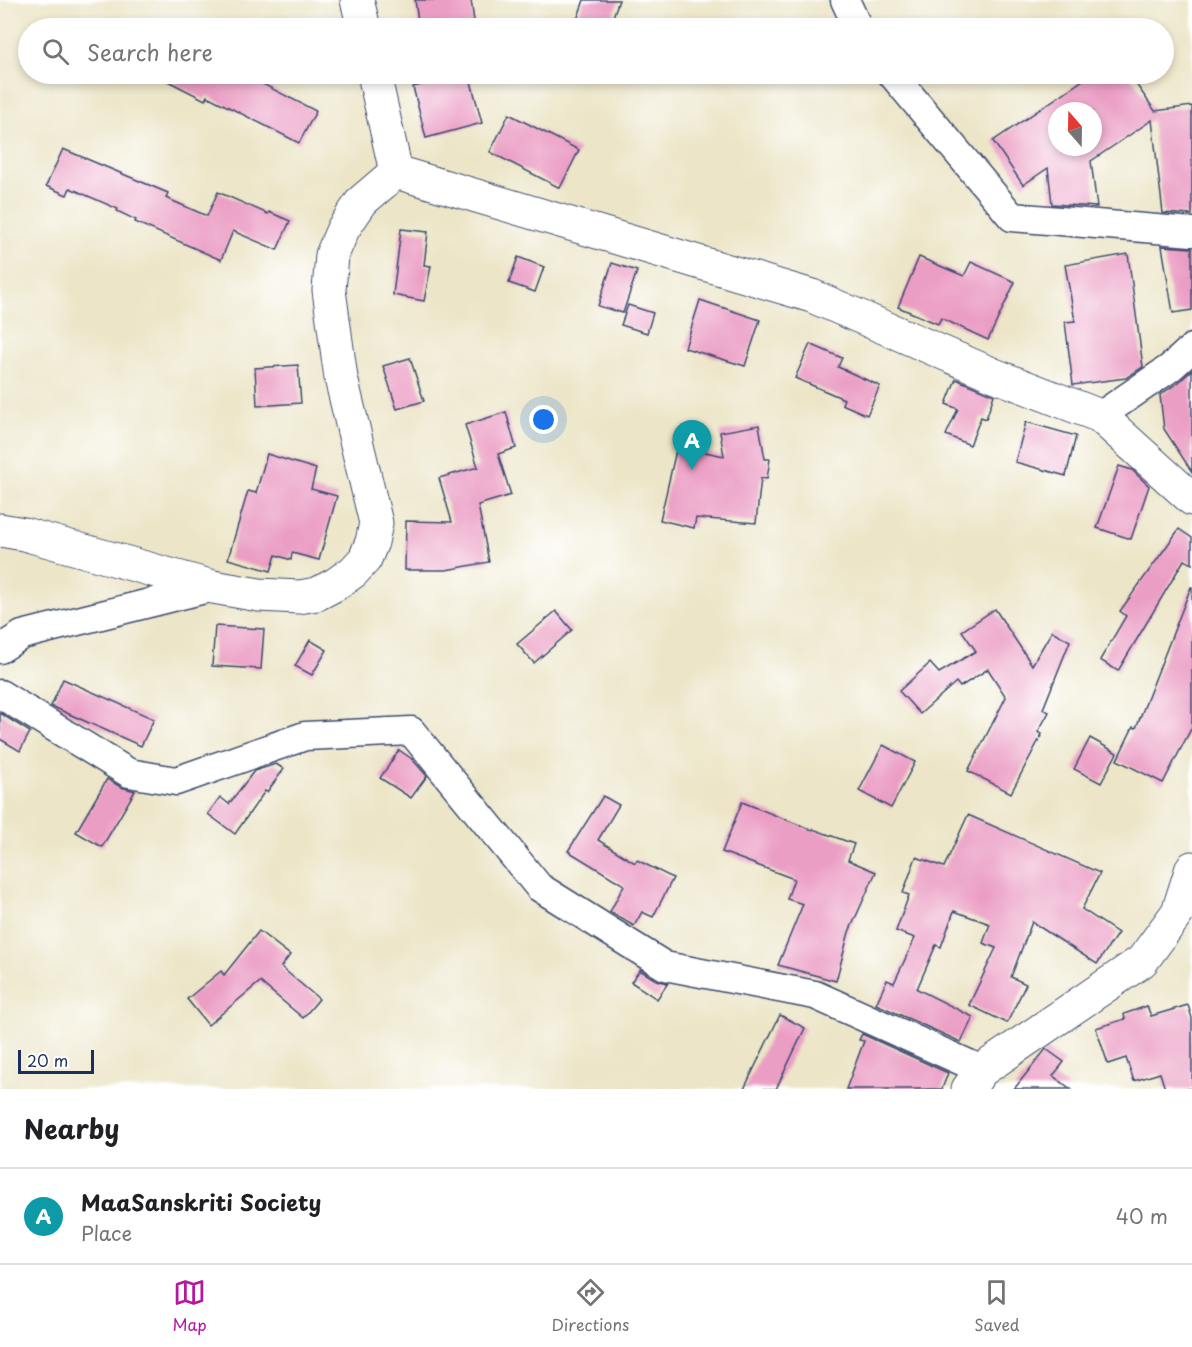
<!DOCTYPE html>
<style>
:root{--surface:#fff;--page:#f6f6f6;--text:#202124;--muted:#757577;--line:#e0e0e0;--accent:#b5179e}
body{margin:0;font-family:"Playpen Sans",sans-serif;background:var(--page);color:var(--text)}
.compass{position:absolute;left:1048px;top:102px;width:54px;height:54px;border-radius:50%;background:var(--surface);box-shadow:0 3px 9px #0003;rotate:340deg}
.scale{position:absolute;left:18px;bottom:15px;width:76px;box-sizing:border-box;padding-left:6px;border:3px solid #1b2f5e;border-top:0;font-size:16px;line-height:21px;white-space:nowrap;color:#1b2f5e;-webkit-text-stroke:4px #fff;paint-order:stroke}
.you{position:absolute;left:544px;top:420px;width:21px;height:21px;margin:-15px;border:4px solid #fff;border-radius:50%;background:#1a73e8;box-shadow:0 0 0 9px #1a73e833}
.badge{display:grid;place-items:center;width:39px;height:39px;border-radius:50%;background:var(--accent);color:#fff;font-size:20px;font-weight:700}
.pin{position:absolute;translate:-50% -50px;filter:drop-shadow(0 2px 3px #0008)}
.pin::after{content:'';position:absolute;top:32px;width:21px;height:18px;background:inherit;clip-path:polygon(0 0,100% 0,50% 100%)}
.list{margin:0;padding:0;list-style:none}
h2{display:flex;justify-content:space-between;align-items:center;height:78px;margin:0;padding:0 24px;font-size:26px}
h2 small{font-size:20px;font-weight:400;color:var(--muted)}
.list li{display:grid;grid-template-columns:39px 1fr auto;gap:18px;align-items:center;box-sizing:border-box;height:96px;padding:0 24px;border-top:2px solid var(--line)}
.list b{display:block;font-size:22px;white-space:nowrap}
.list p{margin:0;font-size:20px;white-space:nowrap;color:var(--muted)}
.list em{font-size:20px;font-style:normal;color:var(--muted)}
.icon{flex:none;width:33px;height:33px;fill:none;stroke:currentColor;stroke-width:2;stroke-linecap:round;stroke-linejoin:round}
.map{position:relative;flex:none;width:1192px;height:1089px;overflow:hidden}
.search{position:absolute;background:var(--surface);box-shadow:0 3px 9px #0003;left:18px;right:18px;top:18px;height:66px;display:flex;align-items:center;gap:15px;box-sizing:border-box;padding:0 21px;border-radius:33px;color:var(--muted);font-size:22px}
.sheet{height:174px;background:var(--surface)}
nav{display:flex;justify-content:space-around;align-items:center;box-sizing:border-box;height:84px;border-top:2px solid var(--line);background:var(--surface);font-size:16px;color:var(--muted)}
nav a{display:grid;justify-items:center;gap:3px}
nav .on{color:var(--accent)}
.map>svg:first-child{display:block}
.building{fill:#eb9ec4;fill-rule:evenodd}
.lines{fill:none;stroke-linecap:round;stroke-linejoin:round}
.minor-casing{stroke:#3a4a6e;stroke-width:31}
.secondary-casing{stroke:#3a4a6e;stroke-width:35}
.primary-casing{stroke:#3a4a6e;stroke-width:35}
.minor{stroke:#fff;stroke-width:28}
.secondary{stroke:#fff;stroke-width:33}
.primary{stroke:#fff;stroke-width:33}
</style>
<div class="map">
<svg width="1192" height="1089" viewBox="0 0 1192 1089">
<rect width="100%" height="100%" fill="#fff"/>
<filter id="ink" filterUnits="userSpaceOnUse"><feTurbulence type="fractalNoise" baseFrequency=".0167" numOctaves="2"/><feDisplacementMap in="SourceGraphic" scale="12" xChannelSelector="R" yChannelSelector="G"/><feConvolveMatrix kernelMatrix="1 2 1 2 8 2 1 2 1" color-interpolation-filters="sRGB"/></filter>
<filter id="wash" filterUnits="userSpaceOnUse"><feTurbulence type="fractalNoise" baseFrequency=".008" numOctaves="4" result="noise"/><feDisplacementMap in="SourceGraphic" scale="24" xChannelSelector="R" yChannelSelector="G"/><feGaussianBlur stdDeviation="1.35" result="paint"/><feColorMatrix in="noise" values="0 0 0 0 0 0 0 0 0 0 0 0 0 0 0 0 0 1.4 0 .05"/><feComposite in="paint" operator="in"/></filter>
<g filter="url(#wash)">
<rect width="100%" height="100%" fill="#ece5c7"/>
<g id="blocks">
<g class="building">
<polygon points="415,0 471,0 475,28 419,28"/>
<polygon points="584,0 619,0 609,28 574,28"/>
<polygon points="154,74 243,74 316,111 299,143 207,96 205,100"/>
<polygon points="464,74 469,74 482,123 426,138 413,87"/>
<path d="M 1092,74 L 1129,74 L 1155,111 L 1192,106 L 1192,215 L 1163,213 L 1152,120 L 1091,161 L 1097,207 L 1052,204 L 1048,168 L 1023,185 L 993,141 ZM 1057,111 L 1093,111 L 1093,147 L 1057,147 Z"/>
<polygon points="509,114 579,150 560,188 490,152"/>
<polygon points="63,149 168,193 166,198 207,216 218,192 268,214 269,212 290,221 277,250 233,231 221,260 135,222 136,220 117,211 118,209 70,188 67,195 46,186"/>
<polygon points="401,229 428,232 424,265 431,266 424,301 393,295"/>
<polygon points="1162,246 1192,248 1192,310 1173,313"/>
<polygon points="1128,254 1143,367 1126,378 1073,385 1065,322 1075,321 1065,265"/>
<polygon points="518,257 544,267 535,292 509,283"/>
<polygon points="919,257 964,276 971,262 1015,282 988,340 941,318 938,324 898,307"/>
<polygon points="612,263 637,271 623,313 598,306"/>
<polygon points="700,300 760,320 745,366 685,348"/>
<polygon points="628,305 653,313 647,333 621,325"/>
<polygon points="810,344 842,358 838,367 880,386 867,415 842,404 844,399 795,378"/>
<polygon points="410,358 424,401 397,409 383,366"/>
<polygon points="298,365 301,403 257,406 255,368"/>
<polygon points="1192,370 1192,472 1164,429 1160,395 1179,382"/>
<polygon points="956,379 994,395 986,419 981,417 970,445 946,435 958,409 946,404"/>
<polygon points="506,412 516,448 498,454 511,495 478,505 489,562 446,570 405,570 406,521 452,522 439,478 478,467 465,425"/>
<polygon points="1026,422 1076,436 1066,476 1015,462"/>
<polygon points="759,425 765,459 770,459 767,479 761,478 756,523 696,518 694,528 660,520 677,446 724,456 720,432"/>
<polygon points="267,454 316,469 311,489 337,496 319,560 292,553 291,560 276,555 271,571 228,559 248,491 256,493"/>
<polygon points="1119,466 1132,470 1149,486 1131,539 1097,528"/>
<polygon points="1179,529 1192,538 1192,564 1184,560 1118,671 1100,660 1126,616 1120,611"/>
<polygon points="1191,587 1192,587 1192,727 1163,783 1117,760 1133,727 1136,728"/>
<polygon points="995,609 1032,665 1052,631 1070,641 1043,709 1049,712 1038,732 1042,734 1011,793 968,771 1006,697 988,669 960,687 956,682 920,714 899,691 930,663 939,673 976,651 962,631"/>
<polygon points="556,611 572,630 534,663 517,644"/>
<polygon points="215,626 264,629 261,669 212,666"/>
<polygon points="310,640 327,650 312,675 295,666"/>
<polygon points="63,679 154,719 141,746 51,706"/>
<polygon points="0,713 30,732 20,751 0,739"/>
<polygon points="1090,738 1117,753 1101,783 1074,769"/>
<polygon points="883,745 915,762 891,808 859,791"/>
<polygon points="399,750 412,759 427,776 411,798 380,778"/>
<polygon points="276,764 284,769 267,792 265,791 235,834 208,814 220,797 229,804 254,771"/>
<polygon points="107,779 121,787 135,791 102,847 76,832"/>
<polygon points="603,796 619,805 598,840 635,863 637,860 673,878 653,917 642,912 634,926 610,912 624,885 568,851"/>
<polygon points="742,802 812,830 813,829 854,844 848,860 876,872 849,932 836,981 778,965 803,904 787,899 794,879 722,852"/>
<polygon points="968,815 1100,873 1082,909 1118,933 1097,964 1032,922 1011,977 1026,984 1007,1023 969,1005 996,948 983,943 990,924 954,911 941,947 936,945 917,989 973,1017 961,1042 876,1004 887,980 894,983 915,938 896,931 909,895 903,893 916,857 944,867"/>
<polygon points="259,931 290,955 281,967 319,999 303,1018 260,982 208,1025 187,999 221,971 224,975"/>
<polygon points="640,970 656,980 668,983 657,999 631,982"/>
<polygon points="1188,1005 1192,1018 1192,1089 1165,1089 1160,1073 1134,1081 1126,1058 1108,1064 1096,1028 1125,1019 1124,1014 1147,1006 1151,1016"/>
<polygon points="780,1015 805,1028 776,1089 744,1089"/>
<polygon points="862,1034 948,1073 942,1089 846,1089 864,1041 859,1040"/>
<polygon points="1046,1049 1064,1062 1053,1076 1071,1089 1014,1089"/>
</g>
</g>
</g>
<g filter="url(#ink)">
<use href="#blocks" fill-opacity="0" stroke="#3a4a6e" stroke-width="1.5"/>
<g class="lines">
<g class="minor-casing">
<g id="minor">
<polyline points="845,0 858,28"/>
<polyline points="892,74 1012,217 1192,232"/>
<polyline points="1100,416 1170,368 1192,348"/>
<polyline points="0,649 22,635 213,587"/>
<polyline points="0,694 129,773 176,781 305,736 411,731 539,887 665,966 815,995 982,1070"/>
</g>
</g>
<g class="secondary-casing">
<polyline id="secondary" points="0,530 24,534 213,587 259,595 299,597 317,594 336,584 353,572 365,559 372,542 376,523 341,378 329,290 332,255 343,229 362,201 396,172"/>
</g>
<g class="primary-casing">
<g id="primary">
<polyline points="357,0 364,28"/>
<polyline points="374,74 396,172 812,296 994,375 1100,416 1192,499"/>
<polyline points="968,1089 982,1070 1142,961 1178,912 1192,868"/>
</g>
</g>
<use href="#minor" class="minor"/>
<use href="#secondary" class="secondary"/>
<use href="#primary" class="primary"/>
</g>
</g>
</svg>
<svg class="compass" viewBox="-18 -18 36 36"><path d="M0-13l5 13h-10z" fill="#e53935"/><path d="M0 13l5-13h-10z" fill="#757577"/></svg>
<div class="scale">20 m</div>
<div class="you"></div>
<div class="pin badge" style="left:692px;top:470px;background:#0f9aa8">A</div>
<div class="search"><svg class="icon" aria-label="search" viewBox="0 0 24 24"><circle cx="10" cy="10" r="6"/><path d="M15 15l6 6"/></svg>Search here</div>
</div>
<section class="sheet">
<h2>Nearby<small></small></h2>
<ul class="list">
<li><span class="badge" style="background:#0f9aa8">A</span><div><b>MaaSanskriti Society</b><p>Place</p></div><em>40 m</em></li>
</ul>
</section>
<nav>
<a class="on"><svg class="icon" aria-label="map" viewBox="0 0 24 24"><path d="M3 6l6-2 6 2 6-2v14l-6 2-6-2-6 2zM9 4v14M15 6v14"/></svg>Map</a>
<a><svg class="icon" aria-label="directions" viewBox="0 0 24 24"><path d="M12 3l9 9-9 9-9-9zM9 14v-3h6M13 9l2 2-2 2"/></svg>Directions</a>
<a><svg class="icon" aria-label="saved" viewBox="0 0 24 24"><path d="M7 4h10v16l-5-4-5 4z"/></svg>Saved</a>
</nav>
